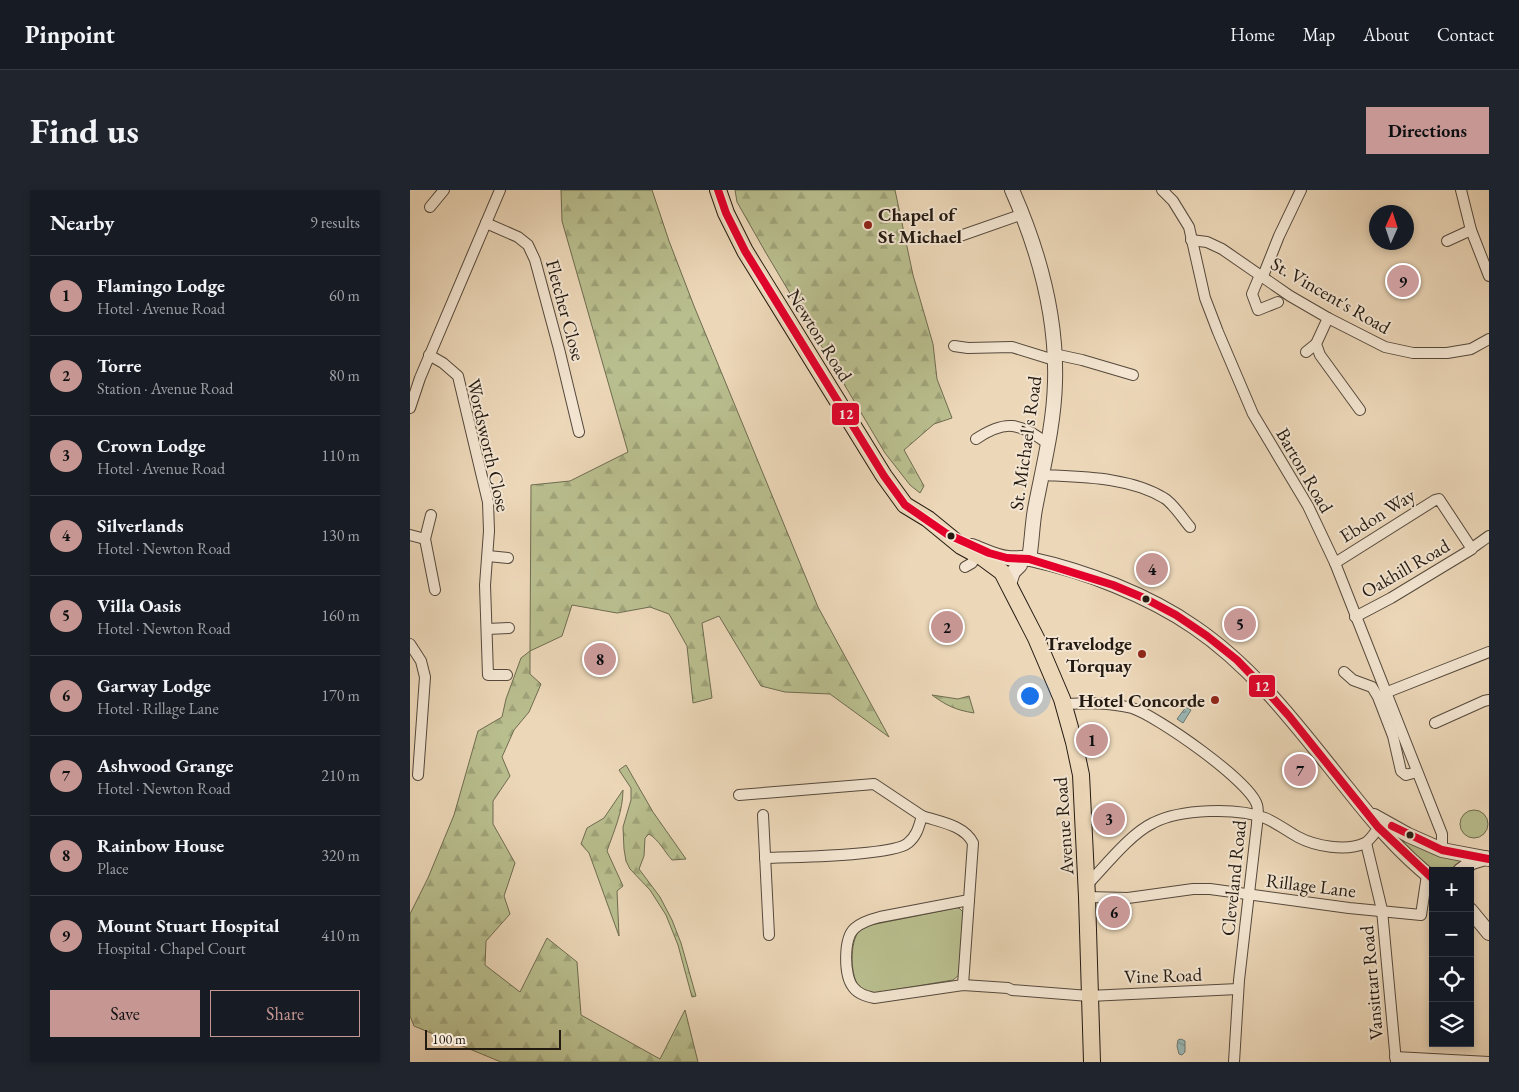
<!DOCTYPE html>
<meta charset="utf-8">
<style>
:root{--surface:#171b24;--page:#20242c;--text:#f1f3f6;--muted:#9ea1a6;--line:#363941;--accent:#c59692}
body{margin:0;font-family:"EB Garamond",serif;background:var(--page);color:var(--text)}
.controls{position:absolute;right:15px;bottom:15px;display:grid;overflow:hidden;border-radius:0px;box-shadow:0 2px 8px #0003}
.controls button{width:45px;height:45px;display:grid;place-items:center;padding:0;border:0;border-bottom:1px solid var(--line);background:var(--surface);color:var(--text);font:25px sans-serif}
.compass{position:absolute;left:959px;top:15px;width:45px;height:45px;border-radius:50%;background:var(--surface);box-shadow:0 2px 8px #0003;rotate:3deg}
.scale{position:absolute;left:15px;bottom:12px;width:136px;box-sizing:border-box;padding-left:5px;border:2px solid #231a12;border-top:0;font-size:14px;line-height:18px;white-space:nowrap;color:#231a12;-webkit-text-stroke:4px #f3e5d1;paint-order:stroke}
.you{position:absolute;left:619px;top:505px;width:18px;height:18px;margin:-12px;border:4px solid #fff;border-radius:50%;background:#1a73e8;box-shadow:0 0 0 8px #1a73e833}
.badge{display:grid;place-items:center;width:32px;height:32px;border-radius:50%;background:var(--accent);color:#111;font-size:16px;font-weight:700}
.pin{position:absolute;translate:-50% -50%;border:2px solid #fff;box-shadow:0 1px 5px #0006}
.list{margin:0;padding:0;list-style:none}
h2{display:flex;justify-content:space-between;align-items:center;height:65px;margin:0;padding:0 20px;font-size:21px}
h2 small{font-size:16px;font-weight:400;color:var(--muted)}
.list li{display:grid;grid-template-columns:32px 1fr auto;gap:15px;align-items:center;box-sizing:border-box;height:80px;padding:0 20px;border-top:1px solid var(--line)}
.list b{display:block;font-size:19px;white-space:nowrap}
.list p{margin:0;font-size:16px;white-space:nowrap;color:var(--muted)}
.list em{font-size:16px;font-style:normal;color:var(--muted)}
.actions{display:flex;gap:10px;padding:15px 20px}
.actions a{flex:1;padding:11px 0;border:1px solid var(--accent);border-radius:0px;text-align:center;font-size:18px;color:var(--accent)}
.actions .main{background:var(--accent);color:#111}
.icon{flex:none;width:28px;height:28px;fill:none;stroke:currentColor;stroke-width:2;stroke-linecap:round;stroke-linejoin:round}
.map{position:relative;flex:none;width:1079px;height:872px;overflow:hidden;border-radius:0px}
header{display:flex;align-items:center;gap:30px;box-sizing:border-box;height:70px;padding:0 25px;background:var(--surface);border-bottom:1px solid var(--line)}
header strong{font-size:24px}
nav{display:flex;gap:28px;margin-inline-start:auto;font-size:18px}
.intro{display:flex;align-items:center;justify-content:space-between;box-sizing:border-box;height:120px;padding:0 30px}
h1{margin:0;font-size:35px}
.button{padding:12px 22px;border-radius:0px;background:var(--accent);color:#111;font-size:18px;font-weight:700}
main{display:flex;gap:30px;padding:0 30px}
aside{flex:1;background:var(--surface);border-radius:0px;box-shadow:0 2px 8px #0003}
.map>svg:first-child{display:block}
.green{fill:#b9be8e;stroke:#6e6c50}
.forest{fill:url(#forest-firs);stroke:#6e6c50}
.water{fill:url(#water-ripples);stroke:#6a7974}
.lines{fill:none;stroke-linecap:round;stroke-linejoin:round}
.minor-casing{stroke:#55493c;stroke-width:12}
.tertiary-casing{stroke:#55493c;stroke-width:16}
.primary-casing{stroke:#231a12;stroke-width:18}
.minor{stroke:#f3e5d1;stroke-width:10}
.tertiary{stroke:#f3e5d1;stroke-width:14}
.primary{stroke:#ecd7b8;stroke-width:16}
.bus-1-casing{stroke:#f3e5d1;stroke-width:11}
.bus-1{stroke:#e4002b;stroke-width:8}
.poi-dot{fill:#8f2418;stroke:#f3e5d1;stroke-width:2}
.bus-dot{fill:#231a12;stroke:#f3e5d1;stroke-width:2}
.labels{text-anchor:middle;stroke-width:4;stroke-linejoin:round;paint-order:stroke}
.poi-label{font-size:19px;font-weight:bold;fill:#231a12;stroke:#f3e5d1;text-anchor:end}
.street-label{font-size:19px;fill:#231a12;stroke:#f3e5d1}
.line-badge{stroke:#f3e5d1;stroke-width:2}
.badge-label{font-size:14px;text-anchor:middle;font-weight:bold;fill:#fff}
</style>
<header>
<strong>Pinpoint</strong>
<nav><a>Home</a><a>Map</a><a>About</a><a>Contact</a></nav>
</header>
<div class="intro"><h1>Find us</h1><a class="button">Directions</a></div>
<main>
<aside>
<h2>Nearby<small>9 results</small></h2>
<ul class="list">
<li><span class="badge">1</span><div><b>Flamingo Lodge</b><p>Hotel · Avenue Road</p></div><em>60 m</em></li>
<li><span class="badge">2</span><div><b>Torre</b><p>Station · Avenue Road</p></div><em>80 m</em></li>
<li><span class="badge">3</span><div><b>Crown Lodge</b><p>Hotel · Avenue Road</p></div><em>110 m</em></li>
<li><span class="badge">4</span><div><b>Silverlands</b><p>Hotel · Newton Road</p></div><em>130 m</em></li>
<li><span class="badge">5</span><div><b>Villa Oasis</b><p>Hotel · Newton Road</p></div><em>160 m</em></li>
<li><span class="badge">6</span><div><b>Garway Lodge</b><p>Hotel · Rillage Lane</p></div><em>170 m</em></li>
<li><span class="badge">7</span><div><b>Ashwood Grange</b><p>Hotel · Newton Road</p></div><em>210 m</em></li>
<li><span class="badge">8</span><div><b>Rainbow House</b><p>Place</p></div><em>320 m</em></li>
<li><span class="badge">9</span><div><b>Mount Stuart Hospital</b><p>Hospital · Chapel Court</p></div><em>410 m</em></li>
</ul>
<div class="actions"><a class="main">Save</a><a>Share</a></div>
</aside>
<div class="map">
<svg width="1079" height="872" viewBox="0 0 1079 872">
<defs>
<pattern id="forest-firs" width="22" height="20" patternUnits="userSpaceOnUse" patternTransform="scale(1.25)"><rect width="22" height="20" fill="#b9be8e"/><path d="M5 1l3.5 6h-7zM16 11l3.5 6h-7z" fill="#9fa379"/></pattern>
<pattern id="water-ripples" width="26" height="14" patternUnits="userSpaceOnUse" patternTransform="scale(1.25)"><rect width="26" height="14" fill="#9ab8b6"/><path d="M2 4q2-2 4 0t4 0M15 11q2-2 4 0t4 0" fill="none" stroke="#7d9593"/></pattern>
</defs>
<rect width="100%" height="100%" fill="#ecd7b8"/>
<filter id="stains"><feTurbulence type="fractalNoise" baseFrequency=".004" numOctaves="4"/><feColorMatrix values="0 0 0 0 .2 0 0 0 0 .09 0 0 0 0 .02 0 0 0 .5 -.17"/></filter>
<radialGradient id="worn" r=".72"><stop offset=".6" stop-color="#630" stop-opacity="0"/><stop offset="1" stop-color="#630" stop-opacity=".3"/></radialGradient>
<g class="green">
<circle cx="1064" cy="634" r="14"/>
<polygon points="968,637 1075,668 1050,681 1023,681"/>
<path d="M 546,718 L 549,718 L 553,722 L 549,785 L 543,790 L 465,803 C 460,802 454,802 450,798 C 440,788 439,751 450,740 C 451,738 454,737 456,736 Z"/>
</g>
<g class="forest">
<polygon points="151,0 242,0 259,51 284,116 408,417 479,547 420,504 375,502 351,496 309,426 292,433 302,508 283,513 277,456 259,424 240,417 207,423 162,415 152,446 120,461 120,484 131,494 119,522 104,540 92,567 100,586 83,611 83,634 105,673 94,706 100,724 76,751 75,775 110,802 137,748 167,772 171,825 250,869 275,820 288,872 91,872 4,836 0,826 0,724 18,688 44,625 68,541 92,527 96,509 111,468 120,461 121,295 160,291 218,262 152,31"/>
<polygon points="325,0 485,0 503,85 523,154 527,189 542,228 524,234 494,260 514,296 510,303 500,295 475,263 356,63 327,12"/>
<path d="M 522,505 L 548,509 L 559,506 L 564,523 C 546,520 537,516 522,505 Z"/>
<path d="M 216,575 L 243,622 L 276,669 L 262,670 C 254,661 249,650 239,644 L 235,648 L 234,666 L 229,679 L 250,707 L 262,730 L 271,753 L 286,806 L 282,807 L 268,755 L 256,725 L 240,700 L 220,679 L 216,671 L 214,659 L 213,637 L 221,610 L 221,598 L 209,580 Z"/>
<path d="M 213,600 C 213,621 204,641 197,661 L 213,696 L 207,701 L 209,746 L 179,663 L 171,654 L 177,638 L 194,628 Z"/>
</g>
<g class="water">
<polygon points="776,517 781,520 773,533 767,529"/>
<polygon points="771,849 775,851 775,862 772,865 769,864 767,856 768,850"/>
</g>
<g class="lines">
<g class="minor-casing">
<g id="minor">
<polyline points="752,0 763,11 779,37 795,108 808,142 843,224 898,316 925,373 1032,644 1032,660"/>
<polyline points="1051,0 1061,40 1079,86"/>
<polyline points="20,17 34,0"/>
<polyline points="76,33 108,47 118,55 125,70 149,159 169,242"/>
<polyline points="550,46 613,24"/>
<polyline points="781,50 797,52 812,59 880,106 918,128 975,157 1003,163 1037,163 1061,159 1079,149"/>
<polyline points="1037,51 1061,40"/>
<polyline points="850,85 842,104 848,120 868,112"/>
<polyline points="853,86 869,46 891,0"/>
<polyline points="918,128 906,154 910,165 950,220"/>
<polyline points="544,156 558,158 602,157 644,170"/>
<polyline points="896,162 906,154"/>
<polyline points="644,164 672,170 723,185"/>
<polyline points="19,165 33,173 48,186 78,312 79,341 75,395 78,485 97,485"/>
<polyline points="0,218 10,188 90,0"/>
<path d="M 566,249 C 596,229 609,233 637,253"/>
<path d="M 633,285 C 672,287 720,287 754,308 C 763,313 773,329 780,337"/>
<polyline points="21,325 15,349 25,400"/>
<polyline points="0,345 15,349"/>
<polyline points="1065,356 1079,346"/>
<polyline points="78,366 98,368"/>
<polyline points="925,373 1025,310 1029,309 1062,359 981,408 945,427"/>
<polyline points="555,377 562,373 566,364"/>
<polyline points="77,439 99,438"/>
<polyline points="0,454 11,471 15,487 8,585"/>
<polyline points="934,482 943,490 962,497 968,507 983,546 991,581 996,585 1007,582"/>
<polyline points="975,503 1079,462"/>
<path d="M 654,514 C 677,513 699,512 722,518 C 747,526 840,591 847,615 C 849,621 847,629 847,634 L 829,790 L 824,872"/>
<polyline points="1025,533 1074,511 1079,510"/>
<path d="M 329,605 L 464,594 L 512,626 C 509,636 507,646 498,653 C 483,666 381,667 355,668"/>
<polyline points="353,625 359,745"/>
<path d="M 512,626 C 530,632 554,635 563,653 L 559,710 L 470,727 C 462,729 452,732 445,738 C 433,748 434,786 443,797 C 448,804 456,806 464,808 L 553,795 L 598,798 L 602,800 L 679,806 L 828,799"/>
<polyline points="956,653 972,720 986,872"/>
<path d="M 677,695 C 695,676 720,644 743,633 C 770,619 827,617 855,628 C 867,633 877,641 888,647 C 905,656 936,662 955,653 C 961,650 967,639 972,633"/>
<polyline points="677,707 718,708 783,699 800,699 939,718 1011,725 1017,685"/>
<polyline points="553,795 559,710"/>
<polyline points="985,867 1079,872"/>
</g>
</g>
<g class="tertiary-casing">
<g id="tertiary">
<path d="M 602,0 C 629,61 647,125 645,192 C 644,235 633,277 625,319 C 622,336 622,352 619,369"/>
<path d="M 562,356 C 573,360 586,367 598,368 C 605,369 613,367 620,369 C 675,381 738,405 784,437 C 846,479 891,541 937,598 C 963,631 990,663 1023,689"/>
<polyline points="599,394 603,382 610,375"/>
<polyline points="964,626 998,645 1032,660 1079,669"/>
<polyline points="1050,681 1062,672 1075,668"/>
<polyline points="1060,720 1079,743"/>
</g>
</g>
<g class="primary-casing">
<polyline id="primary" points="308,0 316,23 335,61 474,286 495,315 518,329 551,356 573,368 592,382 626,448 652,509 664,552 671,585 677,707 682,872"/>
</g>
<use href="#minor" class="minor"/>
<use href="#tertiary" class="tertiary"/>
<use href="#primary" class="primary"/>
<g class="bus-1-casing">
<g id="bus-1">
<polyline points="308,0 316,23 335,61 474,286 495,315 537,344 579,363 597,368 619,369 703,395 734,408 766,425 797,446 827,470 854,498 879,526 968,637 1023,689"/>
<polyline points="982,636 1032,660 1079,669"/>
</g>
</g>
<use href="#bus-1" class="bus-1"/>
</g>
<g class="poi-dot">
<circle cx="458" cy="35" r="5"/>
<circle cx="732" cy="464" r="5"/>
<circle cx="805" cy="510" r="5"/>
</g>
<g class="bus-dot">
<circle cx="541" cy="346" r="4.5"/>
<circle cx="736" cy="409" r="4.5"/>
<circle cx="1000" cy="645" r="4.5"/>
</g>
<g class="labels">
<g class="poi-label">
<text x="468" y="31" text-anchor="start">Chapel of<tspan x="468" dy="22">St Michael</tspan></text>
<text x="722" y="460">Travelodge<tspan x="722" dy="22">Torquay</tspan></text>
<text x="795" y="517">Hotel Concorde</text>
</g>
<g class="street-label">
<text transform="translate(921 105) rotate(30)" y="7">St. Vincent's Road</text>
<text transform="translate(156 120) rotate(75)" y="7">Fletcher Close</text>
<text transform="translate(410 145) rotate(58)" y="7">Newton Road</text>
<text transform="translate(615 253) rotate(-82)" y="7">St. Michael's Road</text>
<text transform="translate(79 255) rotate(77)" y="7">Wordsworth Close</text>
<text transform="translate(895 280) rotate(60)" y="7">Barton Road</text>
<text transform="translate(967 325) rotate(-32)" y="7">Ebdon Way</text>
<text transform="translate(995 378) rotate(-30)" y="7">Oakhill Road</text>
<text transform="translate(653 636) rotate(-94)" y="7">Avenue Road</text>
<text transform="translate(823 688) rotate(-84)" y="7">Cleveland Road</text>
<text transform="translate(901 695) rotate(7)" y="7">Rillage Lane</text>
<text transform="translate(753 785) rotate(-2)" y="7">Vine Road</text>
<text transform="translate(961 793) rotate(-95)" y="7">Vansittart Road</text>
</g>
</g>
<g class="line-badge">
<rect x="421" y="212" width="29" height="24" rx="5" fill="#e4002b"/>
<rect x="838" y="484" width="28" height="24" rx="5" fill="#e4002b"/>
</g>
<g class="badge-label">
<text x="436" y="229">12</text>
<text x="852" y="501">12</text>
</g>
<rect width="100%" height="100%" filter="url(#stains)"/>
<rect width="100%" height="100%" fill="url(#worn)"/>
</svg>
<div class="controls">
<button>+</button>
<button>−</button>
<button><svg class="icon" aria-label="locate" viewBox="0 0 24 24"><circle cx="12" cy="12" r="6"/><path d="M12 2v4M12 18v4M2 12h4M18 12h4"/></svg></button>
<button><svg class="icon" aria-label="layers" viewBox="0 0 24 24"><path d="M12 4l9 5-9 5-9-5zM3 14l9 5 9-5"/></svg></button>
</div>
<svg class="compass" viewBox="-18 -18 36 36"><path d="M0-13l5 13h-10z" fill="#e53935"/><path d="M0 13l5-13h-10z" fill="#9ea1a6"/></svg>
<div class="scale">100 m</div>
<div class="you"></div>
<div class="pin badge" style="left:682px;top:550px">1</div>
<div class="pin badge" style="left:537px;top:437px">2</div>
<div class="pin badge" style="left:699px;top:629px">3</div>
<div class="pin badge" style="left:742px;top:379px">4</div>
<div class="pin badge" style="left:830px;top:434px">5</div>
<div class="pin badge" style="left:704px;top:722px">6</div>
<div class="pin badge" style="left:890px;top:580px">7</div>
<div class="pin badge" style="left:190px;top:469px">8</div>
<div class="pin badge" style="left:993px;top:91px">9</div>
</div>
</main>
